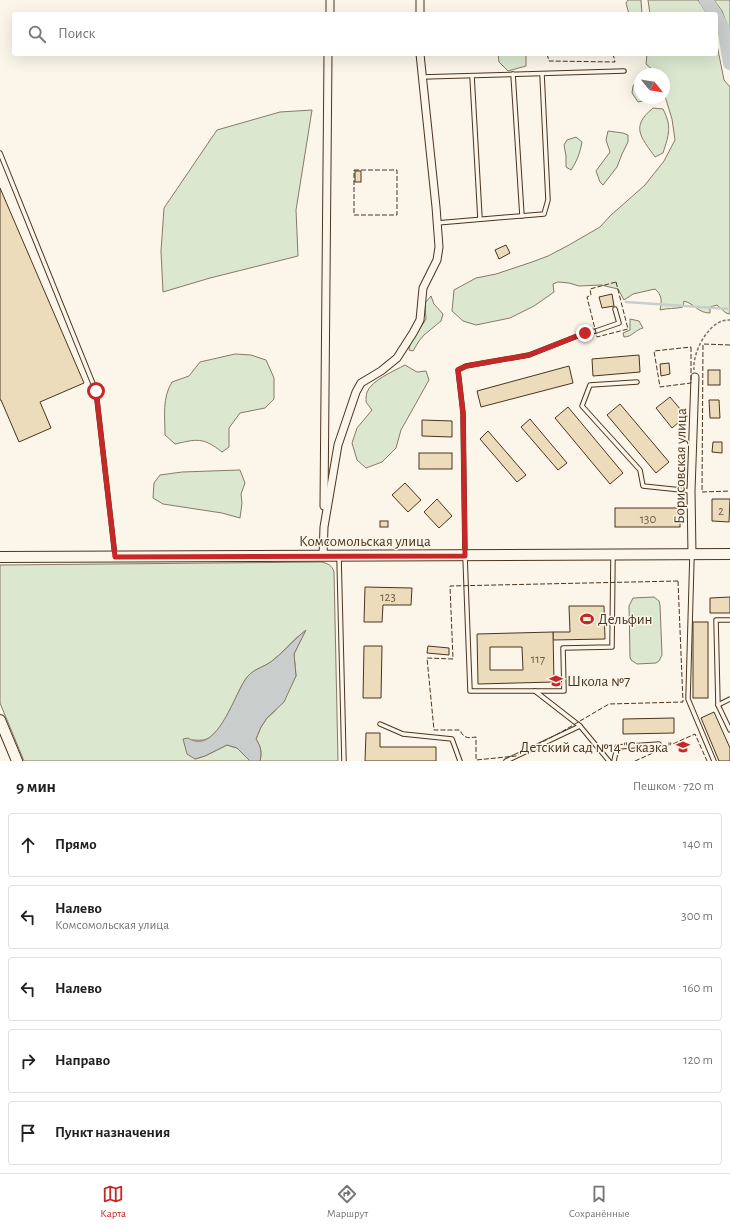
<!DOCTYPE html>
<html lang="ru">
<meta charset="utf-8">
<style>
:root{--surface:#fff;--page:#f2f2f2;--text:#202124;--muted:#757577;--line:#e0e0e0;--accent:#c62828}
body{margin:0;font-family:"Alegreya Sans",sans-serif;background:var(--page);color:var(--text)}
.compass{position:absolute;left:634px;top:68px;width:36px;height:36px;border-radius:50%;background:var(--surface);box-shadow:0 4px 16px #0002;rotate:120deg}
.stop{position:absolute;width:12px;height:12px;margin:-9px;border:3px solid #c62828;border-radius:50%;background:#fff}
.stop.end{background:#c62828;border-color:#fff;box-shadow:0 1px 4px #0008}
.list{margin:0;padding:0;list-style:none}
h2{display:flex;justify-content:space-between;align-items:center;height:52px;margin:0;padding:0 16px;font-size:17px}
h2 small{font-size:13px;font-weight:400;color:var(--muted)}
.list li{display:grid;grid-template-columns:26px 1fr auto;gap:12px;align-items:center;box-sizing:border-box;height:64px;margin:0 8px 8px;padding:0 8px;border:1px solid var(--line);border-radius:4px}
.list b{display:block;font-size:15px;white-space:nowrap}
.list p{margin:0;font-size:13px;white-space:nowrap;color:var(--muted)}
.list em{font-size:13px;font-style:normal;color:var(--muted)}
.icon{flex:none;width:22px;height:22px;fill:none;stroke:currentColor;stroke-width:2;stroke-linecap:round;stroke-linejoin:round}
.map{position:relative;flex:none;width:730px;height:761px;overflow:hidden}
.search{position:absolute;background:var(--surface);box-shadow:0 4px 16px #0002;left:12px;right:12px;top:12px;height:44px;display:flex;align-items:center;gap:10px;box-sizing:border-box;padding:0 14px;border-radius:4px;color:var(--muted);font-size:15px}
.sheet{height:412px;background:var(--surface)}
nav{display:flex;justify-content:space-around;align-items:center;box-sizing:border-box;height:56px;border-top:1px solid var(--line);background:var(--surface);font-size:11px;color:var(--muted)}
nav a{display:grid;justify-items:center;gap:2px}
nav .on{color:var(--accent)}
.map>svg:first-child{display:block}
.green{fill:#dce7d0;stroke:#887966}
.water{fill:#c9cecd;stroke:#887966}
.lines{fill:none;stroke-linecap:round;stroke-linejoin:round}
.stream{stroke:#c9cecd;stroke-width:2.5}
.river{stroke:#c9cecd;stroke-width:14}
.building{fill:#ecdcbc;stroke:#4a3520;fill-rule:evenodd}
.lane-casing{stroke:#4a3520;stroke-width:5.5}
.street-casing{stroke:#4a3520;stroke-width:9}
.secondary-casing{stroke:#4a3520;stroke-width:12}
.path{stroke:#7f6f5c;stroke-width:1.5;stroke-dasharray:3 2;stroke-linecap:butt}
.lane{stroke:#fbf6e9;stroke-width:3.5}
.street{stroke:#fbf6e9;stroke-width:7}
.secondary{stroke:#fbf6e9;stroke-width:10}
.fence{stroke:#4a3520;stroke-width:1;stroke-dasharray:5 2;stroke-linecap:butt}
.route{stroke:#c62828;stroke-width:5}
.labels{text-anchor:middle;stroke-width:3;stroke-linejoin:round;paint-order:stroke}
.number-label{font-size:13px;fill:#725f47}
.street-label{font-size:15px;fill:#4a3520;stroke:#fbf6e9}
.poi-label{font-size:15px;fill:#4a3520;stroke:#fbf6e9;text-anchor:start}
</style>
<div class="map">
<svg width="730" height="761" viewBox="0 0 730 761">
<rect width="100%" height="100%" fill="#fbf6e9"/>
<g class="green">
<polygon points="628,0 641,0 642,14 629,14 626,3"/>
<polygon points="648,0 698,0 707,14 650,14"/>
<polygon points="714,0 730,0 730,32 722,11"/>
<path d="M 716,40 L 724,80 L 730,87 L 730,314 L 726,313 L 717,305 L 710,307 L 710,313 C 698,313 695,304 684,301 L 683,307 C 675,309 668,308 660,310 C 662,301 662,295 655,289 L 633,294 L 624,300 L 618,289 L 601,285 L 579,286 L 569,283 L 558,282 L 553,284 L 554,292 L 534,306 L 510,318 L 476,325 L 463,321 L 452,311 L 454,290 L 476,278 L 496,274 L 532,262 L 548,256 L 569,245 L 600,227 L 610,216 L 645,185 L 664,161 L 675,140 L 672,119 L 664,93 L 664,74 L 656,74 L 655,72 L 646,64 L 647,54 L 716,54 Z"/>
<polygon points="498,54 526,54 526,66 508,71 499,62"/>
<polygon points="640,78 640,98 655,98 638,102 632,93 633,86"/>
<path d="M 653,108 L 663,109 C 672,127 669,134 663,153 L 655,157 C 641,137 630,127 653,108 Z"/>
<polygon points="312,110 296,210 298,256 210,278 163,292 161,251 164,208 217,130 280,112"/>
<polygon points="608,131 623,133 628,135 628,142 622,154 617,167 603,185 600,182 596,171 610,152 606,140"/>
<path d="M 576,137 L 582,142 C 580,153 577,161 571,170 L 566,167 L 566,156 L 564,145 L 567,140 Z"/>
<polygon points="431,296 434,304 443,314 441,321 424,335 419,341 413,351 409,350 410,344 426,319 425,303"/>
<path d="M 630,319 L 639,321 L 643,328 C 635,330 632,337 624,337 L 623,333 L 630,330 Z"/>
<path d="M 235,354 L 251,355 L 266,360 L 274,378 L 274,399 L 265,408 L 240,413 L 229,428 L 229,447 L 222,452 C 203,437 197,439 175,444 L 165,435 C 165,416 162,398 172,382 L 189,376 L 200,362 Z"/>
<path d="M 405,365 L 417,372 L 426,371 L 429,380 L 401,430 L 396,448 L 382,462 L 366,468 L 357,460 L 352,443 L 357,428 L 372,410 L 366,402 C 366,399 366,395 367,392 C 372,380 394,371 405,365 Z"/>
<polygon points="240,470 245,483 241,494 242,503 240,518 222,513 163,504 153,498 154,483 160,475 182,472"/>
<path d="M 322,562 C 328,564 332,565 334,572 L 338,761 L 260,761 C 262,752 261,747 256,739 L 261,727 L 267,718 L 275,711 L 296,676 L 294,654 L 305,631 C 292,640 283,653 271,662 C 263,667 253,670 247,677 C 235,694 226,729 207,739 C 202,741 197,740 192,740 L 195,759 L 205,756 L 227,745 L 237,748 L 250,761 L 24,761 L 0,703 L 0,565 Z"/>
<polygon points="654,597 659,601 660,605 662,655 659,661 656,663 637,664 631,660 630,657 629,606 633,598"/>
</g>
<path class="water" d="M 306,630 L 294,654 L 296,676 L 284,702 L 267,718 L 261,727 L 256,739 C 261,747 262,752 260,761 L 250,761 L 237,748 L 227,745 L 205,756 L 195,759 L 187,754 L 183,739 L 188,738 C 218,757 235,690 248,676 C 254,669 264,667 272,661 C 284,652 293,640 306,630 Z"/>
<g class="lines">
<polyline class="stream" points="626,302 730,309"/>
<g class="river">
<polyline points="706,0 715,14"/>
<polyline points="716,16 725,33 730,63"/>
</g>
</g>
<g class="building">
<rect x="355" y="171" width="6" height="11"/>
<polygon points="0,188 84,383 40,402 51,428 19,442 1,400 0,400"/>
<polygon points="506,245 510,253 499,259 495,250"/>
<polygon points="612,294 614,306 602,308 599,297"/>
<polygon points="639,355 640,372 593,376 592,359"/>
<polygon points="669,363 670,374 661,376 660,364"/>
<polygon points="569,366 573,383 481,407 477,391"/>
<rect x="708" y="370" width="12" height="15"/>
<polygon points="670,397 686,416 672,428 656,408"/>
<polygon points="709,400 719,400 720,418 710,418"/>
<polygon points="620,404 669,462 656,473 607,415"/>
<polygon points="568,407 623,473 610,484 555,418"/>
<polygon points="530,419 567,463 558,470 521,427"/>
<polygon points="422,420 452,421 452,437 422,436"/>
<polygon points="488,431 526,475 517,482 480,439"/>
<polygon points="713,442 722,442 722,453 712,452"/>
<rect x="419" y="453" width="33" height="16"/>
<polygon points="405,483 421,500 408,512 392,495"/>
<polygon points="437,499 452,516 439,528 424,512"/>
<polygon points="712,499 730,499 729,522 712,521"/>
<rect x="615" y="508" width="65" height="19"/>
<rect x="380" y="521" width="8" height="6"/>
<polygon points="365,587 412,588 411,605 383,605 382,622 364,622"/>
<polygon points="730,597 730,613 710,613 710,598"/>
<polygon points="569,606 604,606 605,639 553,640 553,632 570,632"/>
<rect x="693" y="622" width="15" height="76"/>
<path d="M 553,632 L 554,682 L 478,684 L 477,634 ZM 490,647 L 522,647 L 523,670 L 490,670 Z"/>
<polygon points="364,646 382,646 381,698 363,698"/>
<polygon points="428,646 449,648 449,655 427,653"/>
<polygon points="714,712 730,748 730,761 719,761 701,718"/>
<polygon points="674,718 674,733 623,734 623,719"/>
<polygon points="366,733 380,733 380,747 436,747 436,761 365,761"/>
</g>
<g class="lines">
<g class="lane-casing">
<g id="lane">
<polyline points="513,74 522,216"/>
<polyline points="472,76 480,219"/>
<polyline points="422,77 624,71"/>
<polyline points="0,153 96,391 115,556"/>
<polyline points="437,223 544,214 548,200 542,74"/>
<polyline points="637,382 590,385 582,406 640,470 643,486 691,491"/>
<polyline points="692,555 688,699 714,761"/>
<polyline points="613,556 612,647 563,648 564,691 470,691 465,556 463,413 458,370 466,366 529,355 585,333 596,331 619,323 615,309"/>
<polyline points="339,557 344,761"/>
<polyline points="730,620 716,620 718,705 730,730"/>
<polyline points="535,691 580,726"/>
<polyline points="718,705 730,699"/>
<polyline points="380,724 403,734 452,739 460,761"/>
<polyline points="506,761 580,726 609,761"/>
<polyline points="614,761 617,747 659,744"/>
</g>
</g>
<g class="street-casing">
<g id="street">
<polyline points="330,14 330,0"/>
<polyline points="420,14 420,0"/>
<polyline points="324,506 328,54"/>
<polyline points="692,554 691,491 695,377"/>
<polyline points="323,556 324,527 338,445 356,392 361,383 381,371 397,358 413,333 420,320 423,288 437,260 439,247 436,207 420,54"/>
</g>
</g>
<g class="secondary-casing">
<g id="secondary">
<polyline points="0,557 730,554"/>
<polyline points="0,720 17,761"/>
</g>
</g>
<path class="path" d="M 694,370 C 692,352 710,318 730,320"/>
<use href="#lane" class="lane"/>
<use href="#street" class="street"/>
<use href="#secondary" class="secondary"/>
<g class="fence">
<polyline points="547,54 549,61 615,62 613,54"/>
<rect x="354" y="170" width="43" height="45"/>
<polygon points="616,282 628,329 597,337 587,297 591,295 590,289"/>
<polyline points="730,345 703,344 702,492 730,491"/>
<polygon points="691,347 691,383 660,387 654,351"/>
<path d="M 678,581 L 683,702 L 609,704 L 563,731 L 516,756 L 476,760 L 476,737 C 468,738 464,739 460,730 L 434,730 L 427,658 L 453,659 L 450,586 Z"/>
<polyline points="635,761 695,734 707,761"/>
</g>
</g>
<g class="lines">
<polyline class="route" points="96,391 115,557 465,556 463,413 458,370 466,366 529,355 585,333"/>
</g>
<defs>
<g id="stadium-bare" transform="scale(1.08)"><path d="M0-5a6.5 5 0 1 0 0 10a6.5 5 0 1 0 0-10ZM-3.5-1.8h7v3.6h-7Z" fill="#c62828" stroke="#fbf6e9" stroke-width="2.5" paint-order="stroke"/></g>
<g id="school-bare" transform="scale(1.08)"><path d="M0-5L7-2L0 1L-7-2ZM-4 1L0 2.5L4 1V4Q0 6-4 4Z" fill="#c62828" stroke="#fbf6e9" stroke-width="2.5" paint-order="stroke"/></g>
</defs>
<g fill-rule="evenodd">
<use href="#stadium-bare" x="587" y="619"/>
<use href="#school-bare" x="556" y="681"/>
<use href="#school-bare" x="683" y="747"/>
</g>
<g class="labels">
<g class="number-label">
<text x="721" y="515">2</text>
<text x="648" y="523">130</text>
<text x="388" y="601">123</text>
<text x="538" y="663">117</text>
</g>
<g class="street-label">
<text transform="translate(680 466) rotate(-89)" y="5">Борисовская улица</text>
<text x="365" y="546">Комсомольская улица</text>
</g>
<g class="poi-label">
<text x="598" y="624">Дельфин</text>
<text x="567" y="686">Школа №7</text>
<text x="672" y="752" text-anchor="end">Детский сад №14 "Сказка"</text>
</g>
</g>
</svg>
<svg class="compass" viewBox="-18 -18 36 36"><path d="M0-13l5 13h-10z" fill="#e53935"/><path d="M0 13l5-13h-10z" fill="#757577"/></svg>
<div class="stop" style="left:96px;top:391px"></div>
<div class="stop end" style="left:585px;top:333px"></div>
<div class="search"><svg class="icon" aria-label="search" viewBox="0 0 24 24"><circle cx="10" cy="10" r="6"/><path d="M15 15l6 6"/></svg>Поиск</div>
</div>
<section class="sheet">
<h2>9 мин<small>Пешком · 720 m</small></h2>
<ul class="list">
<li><svg class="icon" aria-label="ahead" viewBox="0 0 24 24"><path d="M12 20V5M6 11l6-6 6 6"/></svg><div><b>Прямо</b></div><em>140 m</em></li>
<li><svg class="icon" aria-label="left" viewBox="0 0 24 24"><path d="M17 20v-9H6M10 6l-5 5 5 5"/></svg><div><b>Налево</b><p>Комсомольская улица</p></div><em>300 m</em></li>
<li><svg class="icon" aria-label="left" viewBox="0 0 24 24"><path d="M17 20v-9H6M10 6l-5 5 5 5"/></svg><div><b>Налево</b></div><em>160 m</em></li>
<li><svg class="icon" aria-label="right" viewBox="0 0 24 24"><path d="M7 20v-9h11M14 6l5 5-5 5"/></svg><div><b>Направо</b></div><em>120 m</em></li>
<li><svg class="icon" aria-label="arrive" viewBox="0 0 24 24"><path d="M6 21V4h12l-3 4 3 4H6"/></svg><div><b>Пункт назначения</b></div></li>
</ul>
</section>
<nav>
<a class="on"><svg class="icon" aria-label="map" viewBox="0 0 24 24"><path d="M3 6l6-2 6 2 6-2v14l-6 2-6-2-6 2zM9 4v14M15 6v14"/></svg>Карта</a>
<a><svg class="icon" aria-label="directions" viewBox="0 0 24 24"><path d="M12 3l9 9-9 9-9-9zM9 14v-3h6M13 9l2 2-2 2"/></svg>Маршрут</a>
<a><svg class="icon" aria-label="saved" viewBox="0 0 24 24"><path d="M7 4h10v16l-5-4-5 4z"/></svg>Сохранённые</a>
</nav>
